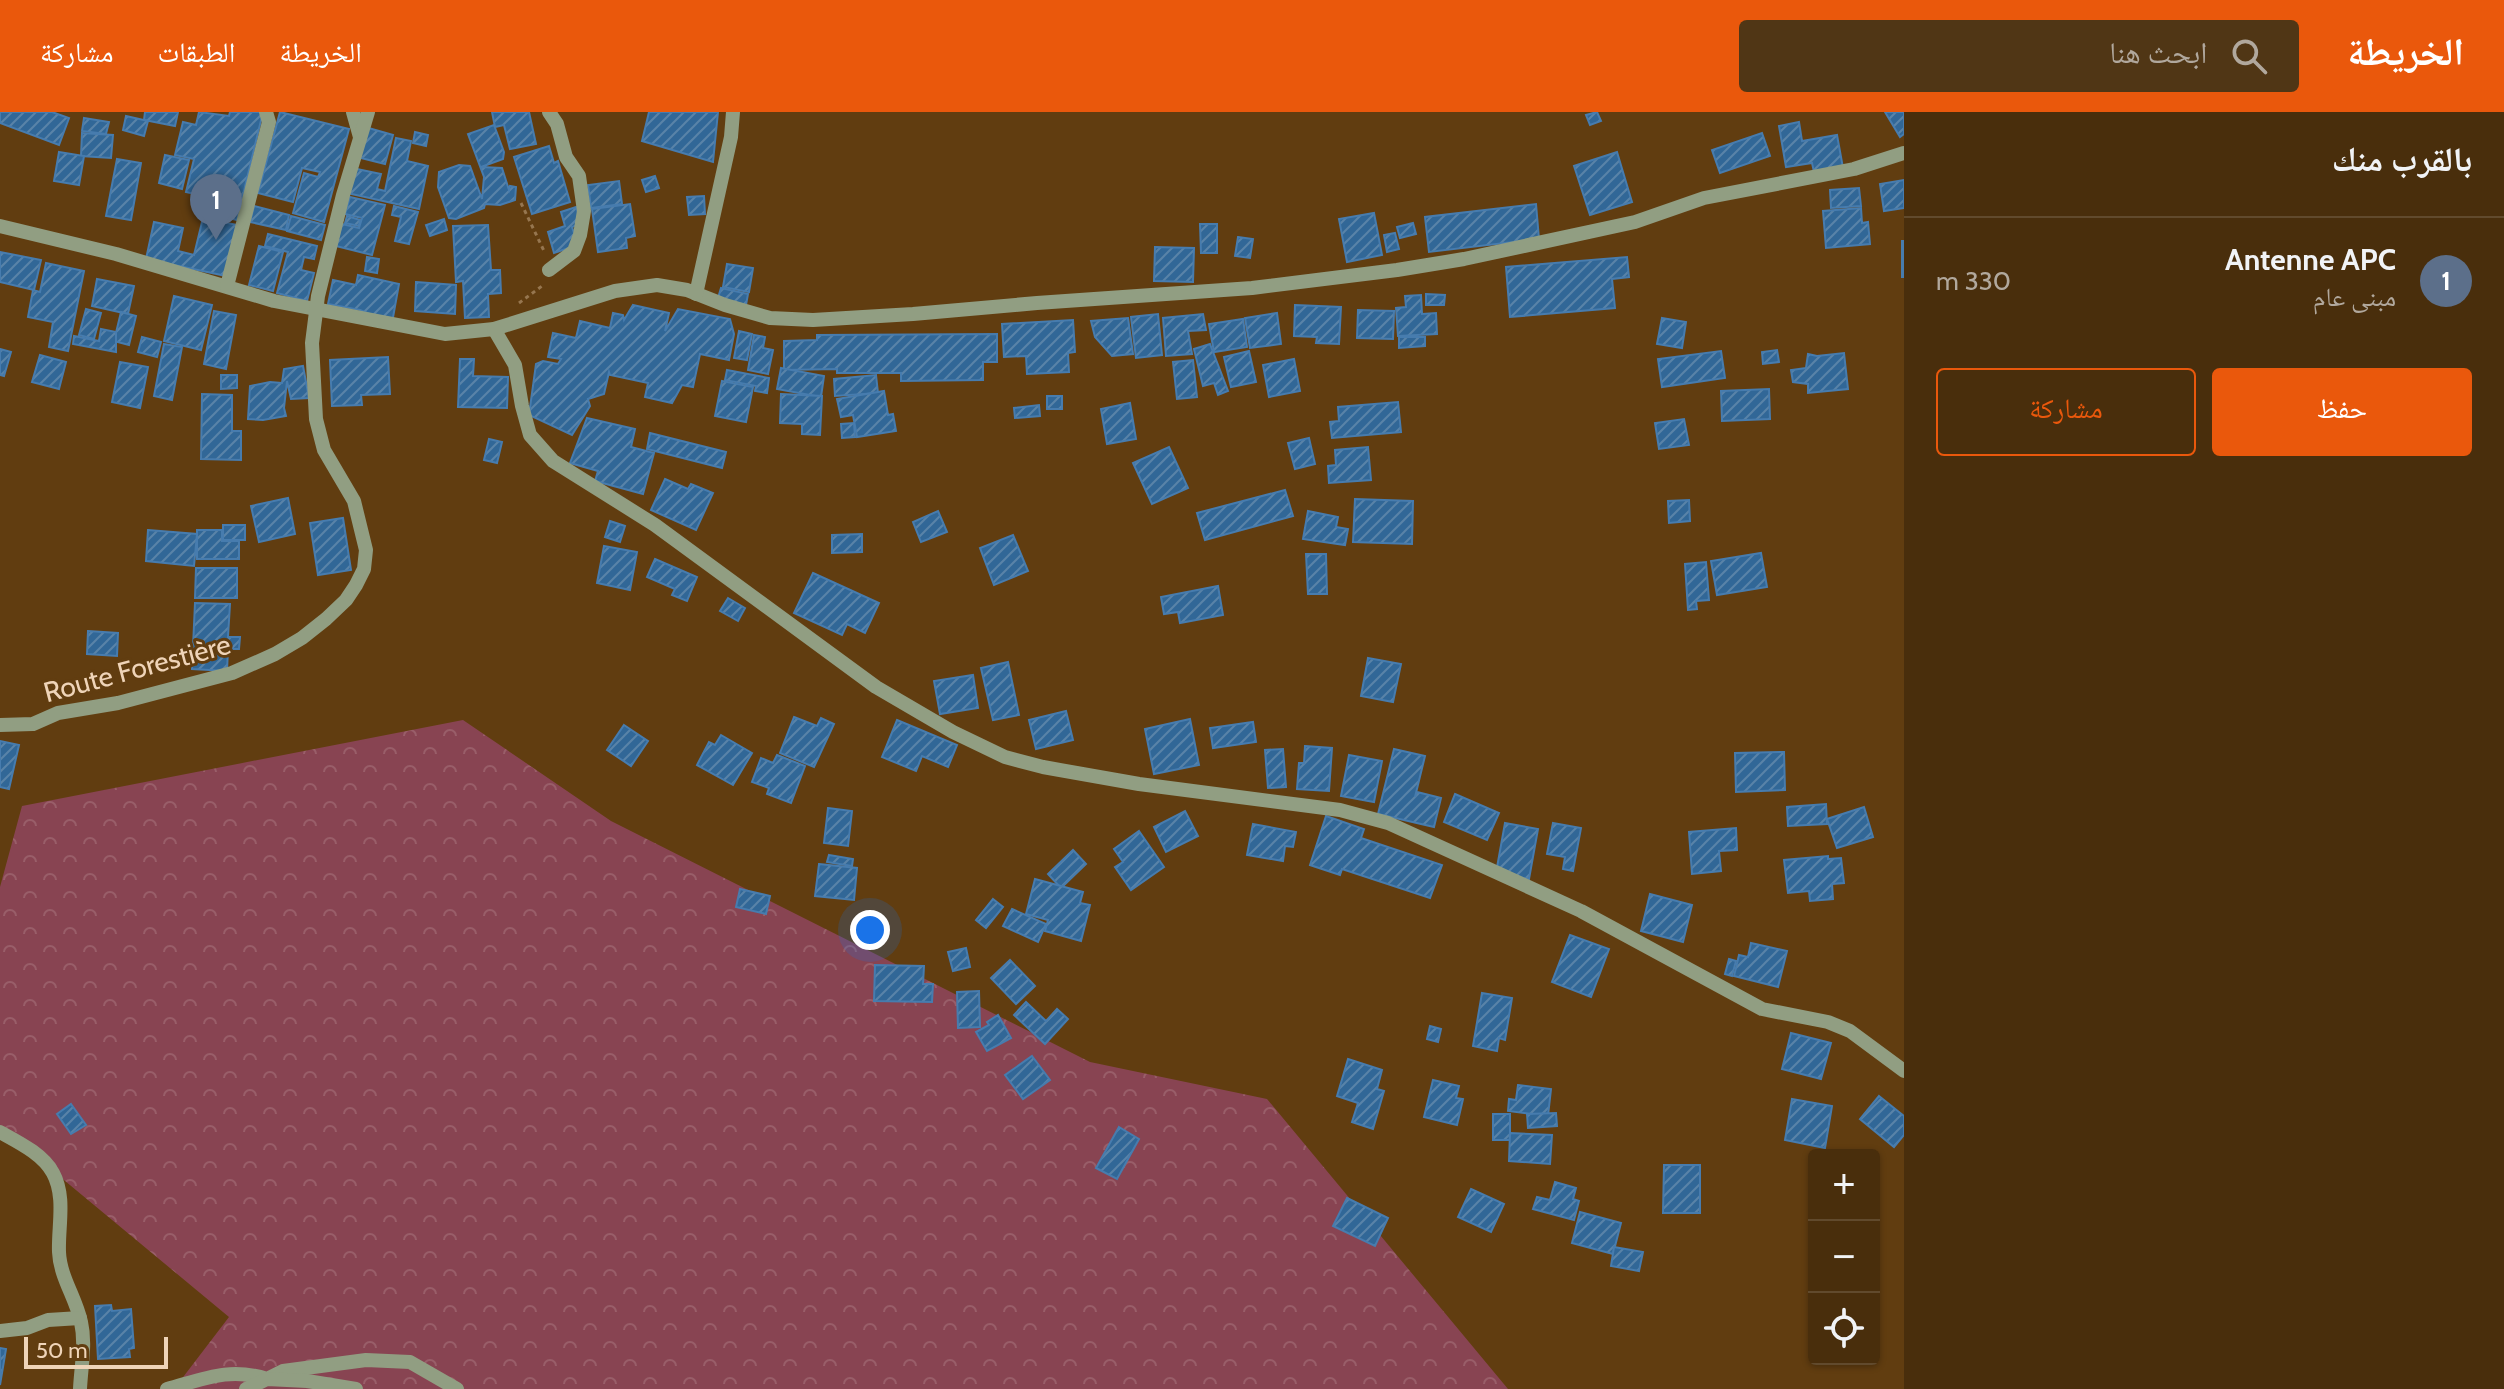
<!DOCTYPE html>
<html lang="ar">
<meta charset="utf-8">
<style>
:root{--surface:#492e0c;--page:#503615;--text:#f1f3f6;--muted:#b1a89d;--line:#614a2d;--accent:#ea580c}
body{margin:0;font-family:Cabin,"Noto Naskh Arabic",sans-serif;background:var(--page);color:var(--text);direction:rtl}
.controls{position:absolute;right:24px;bottom:24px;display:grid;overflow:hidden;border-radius:8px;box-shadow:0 2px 6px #0004}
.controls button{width:72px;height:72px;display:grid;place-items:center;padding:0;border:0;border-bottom:2px solid var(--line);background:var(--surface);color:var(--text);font:40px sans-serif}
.scale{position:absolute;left:24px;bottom:20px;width:144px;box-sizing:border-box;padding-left:8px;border:4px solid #efd4b8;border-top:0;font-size:22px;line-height:28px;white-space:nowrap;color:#efd4b8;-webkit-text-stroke:6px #613d10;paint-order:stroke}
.you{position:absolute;left:870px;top:818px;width:28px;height:28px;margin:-20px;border:6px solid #fff;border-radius:50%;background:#1a73e8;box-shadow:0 0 0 12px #1a73e833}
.badge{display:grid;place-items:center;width:52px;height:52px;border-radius:50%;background:var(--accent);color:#fff;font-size:26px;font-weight:700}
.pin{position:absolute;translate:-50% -66px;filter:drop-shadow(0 2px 4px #0008)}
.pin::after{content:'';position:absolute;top:42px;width:28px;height:24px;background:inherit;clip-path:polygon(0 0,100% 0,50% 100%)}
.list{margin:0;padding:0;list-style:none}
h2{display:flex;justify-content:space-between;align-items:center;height:104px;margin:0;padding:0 32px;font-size:34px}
h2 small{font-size:26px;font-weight:400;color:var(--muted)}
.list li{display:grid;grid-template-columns:52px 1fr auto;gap:24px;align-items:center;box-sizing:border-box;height:128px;padding:0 32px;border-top:2px solid var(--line)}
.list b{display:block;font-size:30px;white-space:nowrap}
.list p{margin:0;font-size:26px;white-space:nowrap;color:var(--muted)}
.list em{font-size:26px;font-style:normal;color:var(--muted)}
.actions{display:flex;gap:16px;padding:24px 32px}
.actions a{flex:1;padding:18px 0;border:2px solid var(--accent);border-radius:8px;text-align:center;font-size:28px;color:var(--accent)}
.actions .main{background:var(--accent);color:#fff}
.icon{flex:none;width:44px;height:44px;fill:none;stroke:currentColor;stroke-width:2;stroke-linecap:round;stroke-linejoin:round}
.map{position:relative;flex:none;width:1904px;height:1277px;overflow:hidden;direction:ltr}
header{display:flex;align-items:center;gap:48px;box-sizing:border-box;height:112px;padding:0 40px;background:var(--accent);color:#fff}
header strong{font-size:38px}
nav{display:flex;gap:44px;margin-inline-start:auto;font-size:28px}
.search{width:560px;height:72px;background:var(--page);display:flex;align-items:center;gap:20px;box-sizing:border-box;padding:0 28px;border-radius:8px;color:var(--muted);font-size:30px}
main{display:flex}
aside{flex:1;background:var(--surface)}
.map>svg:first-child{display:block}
.forest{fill:url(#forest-crowns)}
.building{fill:url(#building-hatch);stroke:#477cae;stroke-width:2}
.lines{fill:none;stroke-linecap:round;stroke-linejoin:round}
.path{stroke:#96764f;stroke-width:3;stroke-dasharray:4 4;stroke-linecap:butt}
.minor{stroke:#919e82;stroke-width:14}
.labels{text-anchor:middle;stroke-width:6;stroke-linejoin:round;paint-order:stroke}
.street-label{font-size:28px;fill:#efd4b8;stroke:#613d10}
</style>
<header>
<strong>الخريطة</strong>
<div class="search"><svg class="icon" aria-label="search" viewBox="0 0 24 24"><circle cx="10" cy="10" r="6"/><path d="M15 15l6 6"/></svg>ابحث هنا</div>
<nav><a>الخريطة</a><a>الطبقات</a><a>مشاركة</a></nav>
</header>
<main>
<aside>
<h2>بالقرب منك<small></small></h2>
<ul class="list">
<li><span class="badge" style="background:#5c6f8a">1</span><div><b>Antenne APC</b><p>مبنى عام</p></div><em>330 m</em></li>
</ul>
<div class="actions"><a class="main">حفظ</a><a>مشاركة</a></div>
</aside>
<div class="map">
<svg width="1904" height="1277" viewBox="0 0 1904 1277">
<defs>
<pattern id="forest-crowns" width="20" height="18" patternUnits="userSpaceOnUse" patternTransform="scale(2)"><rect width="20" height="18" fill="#884452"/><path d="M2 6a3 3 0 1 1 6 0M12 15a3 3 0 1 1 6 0" fill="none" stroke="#995e69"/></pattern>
<pattern id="building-hatch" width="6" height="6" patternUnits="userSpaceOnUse" patternTransform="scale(2)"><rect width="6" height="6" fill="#316797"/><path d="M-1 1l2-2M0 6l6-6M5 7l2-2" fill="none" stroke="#5983a8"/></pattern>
</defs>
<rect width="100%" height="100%" fill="#613d10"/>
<polygon class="forest" points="463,608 611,709 1090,950 1267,987 1508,1277 174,1277 229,1205 0,1015 0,775 22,694"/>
<g class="building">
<polygon points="0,0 52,0 69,6 59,33 0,11"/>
<polygon points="145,0 178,0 175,14 144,8"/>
<polygon points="199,0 229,4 230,0 263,0 237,108 204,100 208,85 186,80 194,47 175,43 183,10 196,13"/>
<polygon points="280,0 349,17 324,110 293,101 304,61 318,65 320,60 302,56 293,90 258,81"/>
<polygon points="492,0 529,0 536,32 510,37 504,13 495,15"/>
<polygon points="649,0 718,0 713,50 642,29"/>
<polygon points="1597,0 1601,9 1590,13 1586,3"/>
<polygon points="1885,0 1904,0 1904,22 1900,25"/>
<polygon points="126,4 148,9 144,24 123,18"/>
<polygon points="84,6 109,10 106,22 82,19"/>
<polygon points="1799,10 1802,29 1837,23 1843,56 1814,60 1812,51 1786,55 1779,14"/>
<polygon points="494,13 504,40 503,47 481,55 502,56 509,78 510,74 516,75 515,88 500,93 485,92 484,96 456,107 449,106 438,75 439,60 459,53 470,54 482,87 484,65 468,22"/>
<polygon points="365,15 393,23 385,52 357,45"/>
<polygon points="415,20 428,23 426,34 413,31"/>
<polygon points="82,21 113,23 111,46 81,44"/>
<polygon points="1762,21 1770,44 1720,61 1712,38"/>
<polygon points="396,26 411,29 407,49 428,54 419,97 347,81 352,56 381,62 377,77 385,79"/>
<polygon points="549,34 554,51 558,49 570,90 532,102 514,45"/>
<polygon points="59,40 84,44 79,73 54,69"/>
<polygon points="1617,40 1632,90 1590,103 1574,54"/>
<polygon points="165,43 189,48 182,77 159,71"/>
<polygon points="117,47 141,51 131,108 106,104"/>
<polygon points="655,64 659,76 646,80 642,68"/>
<polygon points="1904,68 1904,96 1884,99 1880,72"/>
<polygon points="619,69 622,92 591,96 588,73"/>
<polygon points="1859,76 1861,94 1831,96 1830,78"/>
<polygon points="704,84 705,102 689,103 687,85"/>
<polygon points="350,85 385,93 372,143 336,134 342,112 359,116 362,106 345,102"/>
<polygon points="630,92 635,124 626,126 627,136 598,140 592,97"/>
<polygon points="1536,92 1539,127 1429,140 1425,105"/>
<polygon points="254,94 289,103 286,118 250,110"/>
<polygon points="394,94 418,100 409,132 395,129 401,105 392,103"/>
<polygon points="576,95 582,111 572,115 578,133 554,141 548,120 565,114 561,100"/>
<polygon points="1861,96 1862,111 1868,110 1870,132 1826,136 1823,99"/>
<polygon points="1374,101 1382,143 1347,150 1339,107"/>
<polygon points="291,104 325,113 321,128 287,119"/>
<polygon points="347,104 360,108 359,114 345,111"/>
<polygon points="203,106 237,113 226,164 146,147 154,110 183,116 178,139 194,143"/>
<polygon points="444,107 447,118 430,124 426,113"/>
<polygon points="1413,111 1416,122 1400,126 1397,115"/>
<polygon points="1200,112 1217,112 1217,141 1201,141"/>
<polygon points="488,113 491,158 500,158 501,181 488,182 489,205 465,206 463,169 456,170 453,114"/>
<polygon points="1395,121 1399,137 1387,140 1384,123"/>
<polygon points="268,122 317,134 314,147 304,145 301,158 314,161 307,189 277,181 288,140 265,134"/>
<polygon points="1238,125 1253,127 1250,146 1235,144"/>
<rect x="1902" y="129" width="2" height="36"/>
<polygon points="259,134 283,140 273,179 249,173"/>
<polygon points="1155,135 1194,136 1193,170 1154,169"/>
<polygon points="0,140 41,148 34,178 0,170"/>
<polygon points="367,145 379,147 377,161 365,159"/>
<polygon points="1627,145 1629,165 1612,167 1615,196 1510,205 1506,155"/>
<polygon points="46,151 84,159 68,239 49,235 53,210 28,205 33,178 40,180"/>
<polygon points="727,152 753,156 749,180 723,175"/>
<polygon points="358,163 399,172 392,211 360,198 328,192 333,168 356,173"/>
<polygon points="97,167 134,174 128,202 92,194"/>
<polygon points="416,170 456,173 455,202 415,199"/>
<polygon points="721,176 748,182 746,193 718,186"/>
<polygon points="1426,182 1445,183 1444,193 1426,193"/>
<polygon points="1421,183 1422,202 1436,201 1437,222 1398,224 1396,196 1406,195 1405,184"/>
<polygon points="174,184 212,193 201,238 164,229"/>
<polygon points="633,193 669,201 665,219 678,197 730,207 734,222 729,248 700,242 693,275 682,273 672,291 645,285 648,271 610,263 609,260 604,282 588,287 590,294 572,323 529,303 536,252 543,249 558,252 561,247 548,245 553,221 576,226 580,209 610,216 613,201 623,203 624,208"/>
<polygon points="1295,193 1341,195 1339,232 1316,231 1317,225 1294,224"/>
<polygon points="86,197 101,201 94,227 79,223"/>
<polygon points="1358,198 1394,199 1393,227 1357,226"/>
<polygon points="214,199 236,203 226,257 204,252"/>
<polygon points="121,200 136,204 129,233 114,229"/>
<polygon points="1277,201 1281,232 1250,236 1245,206"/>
<polygon points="1158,202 1162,243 1136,246 1131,205"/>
<polygon points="1203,202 1206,218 1188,219 1192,242 1166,244 1163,206"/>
<polygon points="1128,206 1133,242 1112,244 1095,225 1091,209"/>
<polygon points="1662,206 1686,210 1682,236 1657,232"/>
<polygon points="1243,207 1247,235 1214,240 1209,212"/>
<polygon points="1073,208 1075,240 1068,241 1069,260 1027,262 1026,244 1004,245 1002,212"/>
<polygon points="101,217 116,220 116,240 73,232 74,224 99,229"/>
<polygon points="739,219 752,222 747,248 734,246"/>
<polygon points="997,222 997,250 983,250 983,268 901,269 901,261 837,261 837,257 784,258 784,229 817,228 817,223"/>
<polygon points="754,223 765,225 763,236 773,238 768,262 748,258"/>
<polygon points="142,225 161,230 157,245 138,240"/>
<polygon points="1399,225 1425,225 1425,234 1399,236"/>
<polygon points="164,232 182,235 172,288 154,284"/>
<polygon points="1210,232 1228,279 1218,283 1214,271 1203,274 1194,237"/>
<polygon points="0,237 11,240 4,264 0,263"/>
<polygon points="1777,238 1779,250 1763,252 1762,240"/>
<polygon points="1249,239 1256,270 1231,275 1224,245"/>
<polygon points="1721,239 1725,266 1662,275 1658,247"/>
<polygon points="1844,241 1848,277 1808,281 1808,272 1793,270 1791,258 1806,256 1808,242 1817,244"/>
<polygon points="40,243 66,250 59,277 32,270"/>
<polygon points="388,245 390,282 361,283 362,293 332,294 330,248"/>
<polygon points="460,247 474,247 473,264 508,265 507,296 458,295"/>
<polygon points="1294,247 1300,279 1269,285 1263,253"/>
<polygon points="1193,248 1197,285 1177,287 1173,250"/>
<polygon points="120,250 148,255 140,296 112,290"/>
<polygon points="303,254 309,286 291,287 287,269 284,296 286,304 263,308 248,307 250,274 270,270 282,271 284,257"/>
<polygon points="781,256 824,264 821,285 777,277"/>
<polygon points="727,258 769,266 767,281 755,279 756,274 725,268"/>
<polygon points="221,263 237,263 237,276 221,277"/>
<polygon points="876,263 878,281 835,284 834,267"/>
<polygon points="722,269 753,275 746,310 715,304"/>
<polygon points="1769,277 1770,307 1722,309 1721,279"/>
<polygon points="884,279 888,303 893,302 896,319 857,325 853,303 841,305 837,287"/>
<polygon points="202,282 232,283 232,319 241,319 241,348 201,347"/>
<polygon points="781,282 822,284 820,323 802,322 802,312 780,311"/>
<rect x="1047" y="284" width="15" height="13"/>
<polygon points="1398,290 1401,320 1332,326 1330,310 1339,309 1338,295"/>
<polygon points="1130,291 1136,327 1107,332 1101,297"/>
<polygon points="1039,293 1040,304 1015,306 1014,296"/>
<polygon points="587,306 635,317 631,335 654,341 643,382 595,369 598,359 570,351"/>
<polygon points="1684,307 1689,333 1659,337 1655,311"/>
<polygon points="854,311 855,325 842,326 841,312"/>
<polygon points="650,321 726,340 722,356 647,337"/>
<polygon points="1309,326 1315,352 1295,357 1288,331"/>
<polygon points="489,327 502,330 497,351 484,348"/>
<polygon points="1169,335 1188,376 1152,392 1133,351"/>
<polygon points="1368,335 1371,368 1329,371 1328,354 1336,353 1335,338"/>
<polygon points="665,367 688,377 691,372 713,381 696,418 651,398"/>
<polygon points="1285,378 1293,404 1205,428 1197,401"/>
<polygon points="288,386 295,422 259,430 251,394"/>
<polygon points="1355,387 1413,389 1412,432 1353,430"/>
<polygon points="1689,388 1690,409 1669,411 1668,389"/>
<polygon points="938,399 947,420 921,430 913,410"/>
<polygon points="1308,399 1338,405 1336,415 1348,417 1345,433 1303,427"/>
<polygon points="343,406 351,458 318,463 310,411"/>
<polygon points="610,409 625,414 620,430 605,425"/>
<rect x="223" y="413" width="22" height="15"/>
<polygon points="148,418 197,422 194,454 146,449"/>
<polygon points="197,418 222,418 222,429 239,429 239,447 197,447"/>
<polygon points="862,422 862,440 832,441 832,423"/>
<polygon points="1013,423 1028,459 994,473 980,436"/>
<polygon points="604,434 637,440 630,478 597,471"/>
<polygon points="1761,441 1767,475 1717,483 1711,449"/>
<polygon points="1306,442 1326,442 1327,482 1308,482"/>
<polygon points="655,447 697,465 687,489 672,483 675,477 647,465"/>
<polygon points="1706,450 1709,488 1696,489 1697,497 1688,498 1685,452"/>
<polygon points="196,456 237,456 237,486 195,486"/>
<polygon points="813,461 879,491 865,521 847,512 842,523 794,501"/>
<polygon points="1218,474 1223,503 1180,511 1178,500 1164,502 1161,485"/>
<polygon points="728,486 745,496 738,509 720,499"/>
<polygon points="195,491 230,492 228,525 240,525 239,537 228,537 227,559 192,557"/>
<polygon points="88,519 118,521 117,544 87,542"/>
<polygon points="1368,546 1401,552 1393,590 1361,584"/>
<polygon points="1008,550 1019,603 993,608 981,556"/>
<polygon points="973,563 978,596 940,602 934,569"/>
<polygon points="1066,599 1073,628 1036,637 1029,608"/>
<polygon points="794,605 817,614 821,606 834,612 814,655 780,641"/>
<polygon points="1190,607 1199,653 1154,662 1145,617"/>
<polygon points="897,608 957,633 948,655 922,644 916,659 882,645"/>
<polygon points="1253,610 1256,630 1213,636 1210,616"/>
<polygon points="624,613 648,629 631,654 607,638"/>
<polygon points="721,623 752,641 733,673 697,653 709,630 715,633"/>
<polygon points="0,629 19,633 9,677 0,675"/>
<polygon points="1305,634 1332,636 1329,679 1297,677 1299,651 1304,651"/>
<polygon points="1283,637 1286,675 1268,676 1265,638"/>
<polygon points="1394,637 1425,644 1415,685 1417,680 1441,686 1434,715 1378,702"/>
<polygon points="1784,640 1785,678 1736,680 1735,641"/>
<polygon points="777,643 805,654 791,691 767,682 769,676 752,670 761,646 773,651"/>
<polygon points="1349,643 1382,649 1374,690 1341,684"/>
<polygon points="1455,682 1499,701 1487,728 1444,710"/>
<polygon points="1826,692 1827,712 1788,714 1787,695"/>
<polygon points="1864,695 1873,725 1837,736 1827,707"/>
<polygon points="828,696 852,699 848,734 824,731"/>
<polygon points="1185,699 1198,724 1166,740 1154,715"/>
<polygon points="1326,704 1364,717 1361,726 1442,753 1430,786 1342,757 1340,763 1310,753"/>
<polygon points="1505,711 1538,717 1529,767 1496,761"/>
<polygon points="1553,711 1581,716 1573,759 1563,757 1565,745 1547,742"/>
<polygon points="1253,712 1296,720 1293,735 1285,734 1283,749 1247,743"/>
<polygon points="1736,716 1737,738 1719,739 1721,759 1692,762 1689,720"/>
<polygon points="1139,719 1164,755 1131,778 1115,755 1123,750 1114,737"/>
<polygon points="1073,738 1086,752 1061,776 1048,762"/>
<polygon points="829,743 853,747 852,754 827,750"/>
<polygon points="1828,744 1828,747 1841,746 1844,771 1832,772 1833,787 1810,789 1809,779 1788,781 1784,748"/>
<polygon points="819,752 857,756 854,788 815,784"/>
<polygon points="1035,767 1083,780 1080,791 1090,793 1081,829 1045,819 1048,808 1026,802"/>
<polygon points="740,777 770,784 766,802 736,795"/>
<polygon points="1650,782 1692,793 1683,830 1641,819"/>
<polygon points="993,787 1003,795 986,816 976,808"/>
<polygon points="1012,797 1046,812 1038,830 1003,814"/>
<polygon points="1570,823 1609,837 1591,885 1552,870"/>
<polygon points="1751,831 1787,839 1778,875 1734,864 1739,843 1748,845"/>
<polygon points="966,836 970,855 953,859 948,840"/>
<polygon points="1729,847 1736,849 1732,864 1725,862"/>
<polygon points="1010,848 1035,874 1016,892 991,866"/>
<polygon points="875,853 924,854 923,872 933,872 932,890 874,889"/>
<polygon points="979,879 980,915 958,916 957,880"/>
<polygon points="1482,881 1512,886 1505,928 1499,926 1497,939 1473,934"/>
<polygon points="1026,890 1046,909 1057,897 1068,907 1045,932 1014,903"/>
<polygon points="998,903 1011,926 987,939 976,920 989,913 987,910"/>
<polygon points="1430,914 1441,917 1438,930 1427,927"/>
<polygon points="1791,921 1831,931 1821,967 1782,957"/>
<polygon points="1032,944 1050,968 1023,987 1005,963"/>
<polygon points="1348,947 1382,958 1377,977 1384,979 1373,1017 1352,1010 1358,991 1337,984"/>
<polygon points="1433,968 1459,974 1456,986 1463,987 1457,1013 1424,1005"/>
<polygon points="1518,973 1551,977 1548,1004 1508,999 1509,987 1516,988"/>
<polygon points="1879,984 1904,1004 1904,1023 1894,1035 1860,1007"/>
<polygon points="1792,987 1832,994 1825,1036 1785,1028"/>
<polygon points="71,992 86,1013 71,1022 57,1002"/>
<polygon points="1556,1001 1557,1014 1528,1016 1527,1002"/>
<rect x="1493" y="1002" width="17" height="26"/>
<polygon points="1119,1015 1139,1027 1117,1067 1096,1056"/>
<polygon points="1510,1021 1552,1023 1550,1052 1509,1049"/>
<polygon points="1664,1053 1700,1053 1700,1101 1663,1101"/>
<polygon points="1555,1070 1576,1076 1573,1087 1579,1089 1574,1108 1533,1097 1537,1085 1550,1088"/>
<polygon points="1471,1077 1504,1092 1491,1120 1458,1105"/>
<polygon points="1347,1086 1388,1106 1375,1134 1333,1114"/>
<polygon points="1580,1100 1621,1111 1613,1142 1572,1131"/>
<polygon points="1614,1135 1643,1140 1639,1159 1611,1154"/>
<polygon points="111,1193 112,1199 131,1197 134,1236 129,1237 130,1245 98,1247 95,1194"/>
<polygon points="0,1236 6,1237 0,1273"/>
</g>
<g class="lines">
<g class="path">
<polyline points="521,91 545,141"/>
<polyline points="519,191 542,174"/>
</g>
<g class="minor">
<polyline points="353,0 360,25"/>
<polyline points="549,0 557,12 566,45 579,64 584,99 580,123 574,139 549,158"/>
<polyline points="0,114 116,142 274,189 445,222 494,217 615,179 657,173 687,178 725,193 770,206 813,208 913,202 1037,191 1252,176 1397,158 1464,147 1635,110 1704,86 1854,57 1904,41"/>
<polyline points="227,174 269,10 266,0"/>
<polyline points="696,182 731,25 733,0"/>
<polyline points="494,217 515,253 522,294 530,323 553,349 655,413 876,575 953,620 1005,645 1043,655 1139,672 1340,698 1388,711 1581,799 1762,897 1828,910 1850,919 1904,959"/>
<polyline points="0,613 33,612 58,601 118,591 232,561 275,542 302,526 326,507 346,488 356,473 364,457 366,438 354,389 324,338 316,307 312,231 318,184 343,83 368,0"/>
<path d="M 0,1020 C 18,1030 43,1042 53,1061 C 66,1085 58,1114 59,1140 C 60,1165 76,1186 81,1210 C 86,1232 81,1255 80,1277"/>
<polyline points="0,1219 27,1216 48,1208 80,1206"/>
<path d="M 167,1277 C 204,1267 229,1255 267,1267 L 283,1259 L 366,1248 L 410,1250 L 457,1277"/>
<polyline points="246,1277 267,1267 307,1269 356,1277"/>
</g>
</g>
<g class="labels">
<g class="street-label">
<text transform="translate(137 556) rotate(-15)" y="10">Route Forestière</text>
</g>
</g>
</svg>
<div class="controls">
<button>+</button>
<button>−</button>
<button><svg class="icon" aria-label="locate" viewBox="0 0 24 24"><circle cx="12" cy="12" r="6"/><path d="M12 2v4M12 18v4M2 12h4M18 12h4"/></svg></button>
</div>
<div class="scale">50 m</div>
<div class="you"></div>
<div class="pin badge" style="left:216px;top:128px;background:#5c6f8a">1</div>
</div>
</main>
